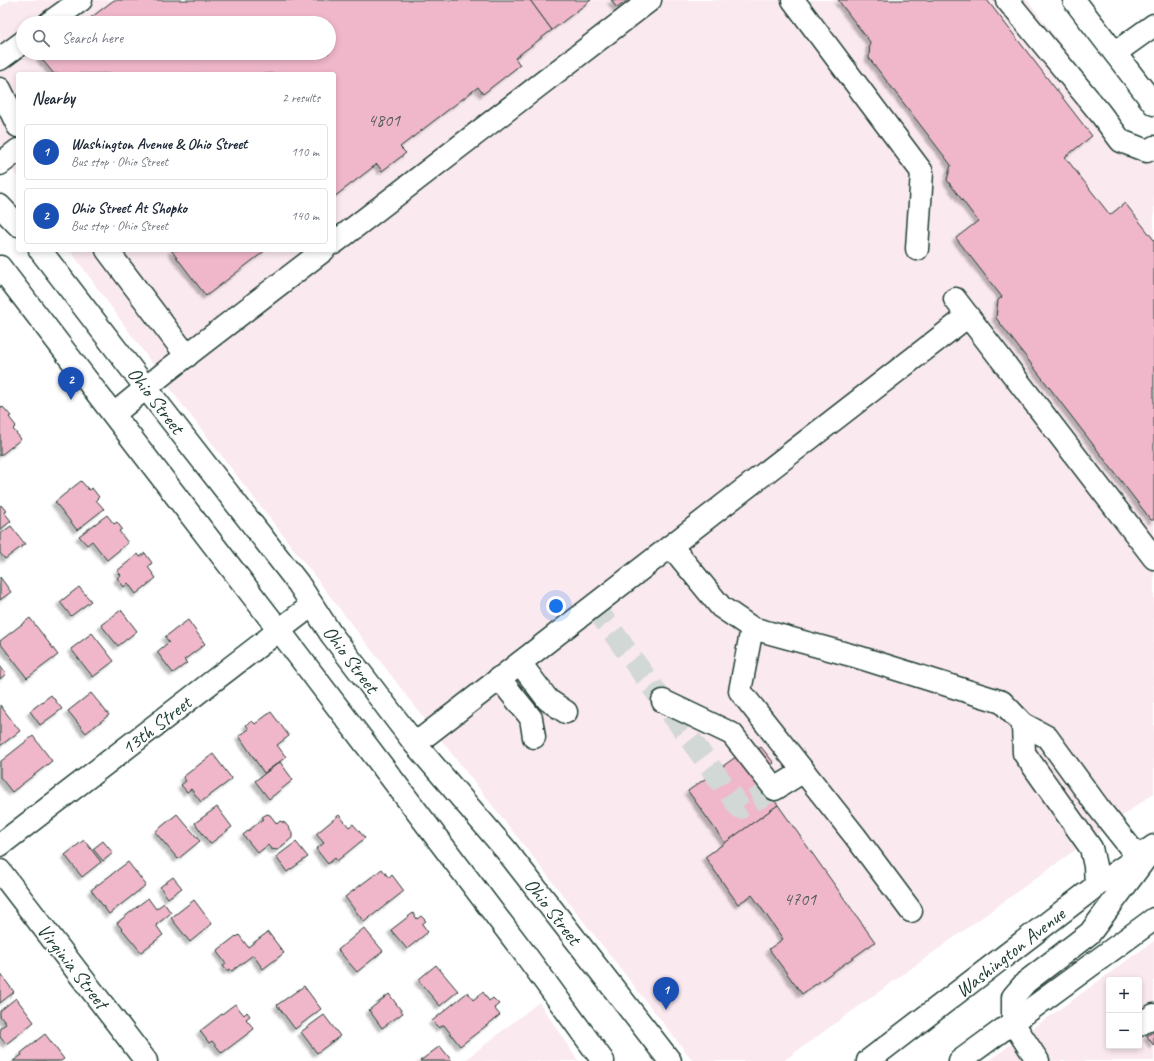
<!DOCTYPE html>
<meta charset="utf-8">
<style>
:root{--surface:#fff;--page:#f6f6f7;--text:#1f2937;--muted:#747a83;--line:#e0e1e3;--accent:#db2777}
body{margin:0;font-family:Caveat,sans-serif;background:var(--page);color:var(--text)}
.controls{position:absolute;right:12px;bottom:12px;display:grid;overflow:hidden;border-radius:4px;box-shadow:0 2px 6px #0003}
.controls button{width:36px;height:36px;display:grid;place-items:center;padding:0;border:0;border-bottom:1px solid var(--line);background:var(--surface);color:var(--text);font:20px sans-serif}
.you{position:absolute;left:556px;top:606px;width:14px;height:14px;margin:-10px;border:3px solid #fff;border-radius:50%;background:#1a73e8;box-shadow:0 0 0 6px #1a73e833}
.badge{display:grid;place-items:center;width:26px;height:26px;border-radius:50%;background:var(--accent);color:#fff;font-size:13px;font-weight:700}
.pin{position:absolute;translate:-50% -33px;filter:drop-shadow(0 1px 2px #0008)}
.pin::after{content:'';position:absolute;top:21px;width:14px;height:12px;background:inherit;clip-path:polygon(0 0,100% 0,50% 100%)}
.list{margin:0;padding:0;list-style:none}
h2{display:flex;justify-content:space-between;align-items:center;height:52px;margin:0;padding:0 16px;font-size:17px}
h2 small{font-size:13px;font-weight:400;color:var(--muted)}
.list li{display:grid;grid-template-columns:26px 1fr auto;gap:12px;align-items:center;box-sizing:border-box;height:56px;margin:0 8px 8px;padding:0 8px;border:1px solid var(--line);border-radius:4px}
.list b{display:block;font-size:15px;white-space:nowrap}
.list p{margin:0;font-size:13px;white-space:nowrap;color:var(--muted)}
.list em{font-size:13px;font-style:normal;color:var(--muted)}
.icon{flex:none;width:22px;height:22px;fill:none;stroke:currentColor;stroke-width:2;stroke-linecap:round;stroke-linejoin:round}
.map{position:relative;flex:none;width:1154px;height:1061px;overflow:hidden}
.search{position:absolute;background:var(--surface);box-shadow:0 2px 6px #0003;left:16px;top:16px;width:320px;height:44px;display:flex;align-items:center;gap:10px;box-sizing:border-box;padding:0 14px;border-radius:22px;color:var(--muted);font-size:15px}
.panel{position:absolute;background:var(--surface);box-shadow:0 2px 6px #0003;left:16px;top:72px;width:320px;height:180px;border-radius:4px}
.map>svg:first-child{display:block}
.built{fill:#fae9ef;fill-rule:evenodd}
.building{fill:#f0b7ca;stroke:#1f3d34;filter:url(#shadow)}
.lines{fill:none;stroke-linecap:round;stroke-linejoin:round}
.minor-tunnel{stroke:#d2d8d6;stroke-width:22;stroke-dasharray:22 11;stroke-linecap:butt}
.minor-casing{stroke:#1f3d34;stroke-width:25}
.major-casing{stroke:#1f3d34;stroke-width:25}
.minor{stroke:#fff;stroke-width:22}
.major{stroke:#fff;stroke-width:22}
.labels{text-anchor:middle;stroke-width:3.5;stroke-linejoin:round;paint-order:stroke}
.number-label{font-size:18px;fill:#535c5a}
.street-label{font-size:20px;fill:#1f3d34;stroke:#fff}
</style>
<div class="map">
<svg width="1154" height="1061" viewBox="0 0 1154 1061">
<defs>
<filter id="shadow"><feDropShadow dx="-3.5" dy="3.5" stdDeviation="1" flood-color="#0004"/></filter>
</defs>
<rect width="100%" height="100%" fill="#fff"/>
<filter id="ink" filterUnits="userSpaceOnUse"><feTurbulence type="fractalNoise" baseFrequency=".025" numOctaves="2"/><feDisplacementMap in="SourceGraphic" scale="8" xChannelSelector="R" yChannelSelector="G"/><feConvolveMatrix kernelMatrix="1 2 1 2 8 2 1 2 1" color-interpolation-filters="sRGB"/></filter>
<g filter="url(#ink)">
<g class="built">
<path d="M 11,0 L 1027,0 L 1154,165 L 1154,793 L 783,1061 L 693,1061 L 424,718 L 178,399 L 70,250 L 334,250 L 334,74 L 18,74 L 18,177 L 0,152 L 0,7 ZM 23,23 L 329,23 L 329,53 L 23,53 Z"/>
<path d="M 1154,941 L 1154,1061 L 988,1061 ZM 1109,980 L 1139,980 L 1139,1046 L 1109,1046 Z"/>
<polygon points="539,1002 578,1061 464,1061"/>
</g>
<g class="building">
<polygon points="114,0 530,0 552,30 515,58 520,65 483,94 478,87 400,147 406,153 382,171 377,164 334,197 334,74 54,74 40,57 45,53 329,53 329,23 84,23"/>
<polygon points="530,0 591,0 552,30"/>
<polygon points="611,0 628,0 617,8"/>
<polygon points="838,0 987,0 1092,136 1065,157 1110,215 1125,203 1154,240 1154,520 1151,520 996,318 998,300 1002,297 956,238 978,221 947,180 951,165 869,58 870,42"/>
<polygon points="171,250 266,250 206,296"/>
<polygon points="0,405 2,408 3,407 11,416 9,417 16,426 13,429 21,439 0,456"/>
<polygon points="81,481 89,490 92,488 99,497 96,500 104,509 77,530 55,502"/>
<polygon points="1,505 6,511 4,512 11,521 0,530 0,506"/>
<polygon points="107,515 114,524 117,522 122,529 119,531 128,543 107,560 92,541 87,545 79,536"/>
<polygon points="11,526 25,544 5,559 0,553 0,534"/>
<polygon points="145,553 152,563 148,567 156,578 136,594 128,583 124,587 117,578 121,575 117,571 138,554 140,557"/>
<polygon points="0,577 11,592 0,600"/>
<polygon points="79,587 91,601 71,616 60,602"/>
<polygon points="121,610 137,631 118,646 101,625"/>
<polygon points="30,618 58,655 27,678 0,643 0,641"/>
<polygon points="188,620 205,644 184,660 187,663 173,673 157,652 169,642 165,637"/>
<polygon points="92,633 114,661 93,677 71,649"/>
<polygon points="0,666 6,674 0,679"/>
<polygon points="91,693 109,715 86,733 68,711"/>
<polygon points="51,695 62,709 40,725 30,711"/>
<polygon points="0,705 20,731 0,746"/>
<polygon points="271,712 289,736 277,745 286,757 264,773 239,736 249,729 246,725 252,721 255,724"/>
<polygon points="33,736 52,761 12,792 0,777 0,762"/>
<polygon points="761,747 774,763 766,769 754,752"/>
<polygon points="213,754 232,779 201,802 191,789 187,792 181,785 186,781 183,777"/>
<polygon points="740,754 778,805 725,843 688,791"/>
<polygon points="280,762 293,780 269,799 255,781"/>
<polygon points="778,805 875,942 802,994 769,949 783,939 767,916 752,895 738,904 705,857"/>
<polygon points="217,807 232,827 210,844 195,823"/>
<polygon points="177,814 200,841 178,859 155,832"/>
<polygon points="267,814 270,815 277,824 280,821 285,823 292,832 292,838 277,850 271,849 268,845 258,853 243,835 263,819 262,817"/>
<polygon points="339,815 349,827 353,824 365,838 337,861 335,858 328,864 316,849 324,843 316,834"/>
<polygon points="84,840 101,862 82,877 65,855"/>
<polygon points="103,841 113,853 103,861 93,849"/>
<polygon points="296,842 308,857 287,872 276,857"/>
<polygon points="128,862 146,885 109,914 91,890"/>
<polygon points="382,869 389,878 392,875 404,891 364,922 345,897"/>
<polygon points="173,877 182,888 168,898 160,887"/>
<polygon points="148,898 156,909 164,903 171,913 156,925 163,935 141,952 117,923"/>
<polygon points="194,900 212,924 190,942 171,918"/>
<polygon points="413,913 417,919 421,916 426,921 422,924 428,932 407,949 391,930"/>
<polygon points="364,928 383,951 357,972 338,950"/>
<polygon points="268,932 284,953 263,969 253,955 232,971 230,969 227,971 223,966 226,964 217,952 218,950 236,936 237,937 239,935 248,947"/>
<polygon points="436,965 458,991 440,1006 418,980"/>
<polygon points="0,973 14,992 0,1003"/>
<polygon points="304,986 321,1009 295,1029 277,1005"/>
<polygon points="468,992 473,1000 483,992 489,1001 493,998 499,1004 494,1008 500,1015 460,1046 444,1025 439,1028 432,1021"/>
<polygon points="389,994 403,1013 382,1028 369,1010"/>
<polygon points="16,998 34,1022 6,1044 0,1037 0,1028 6,1024 0,1016 0,1011"/>
<polygon points="235,1004 244,1015 247,1012 250,1016 246,1019 254,1029 222,1053 212,1041 209,1043 200,1031"/>
<polygon points="324,1015 340,1036 317,1053 301,1032"/>
<polygon points="1154,1031 1154,1046 1147,1036"/>
<polygon points="45,1034 64,1059 61,1061 13,1061 22,1055 21,1053"/>
<polygon points="440,1046 452,1061 420,1061"/>
</g>
<g class="lines">
<polyline class="minor-tunnel" points="594,606 740,808 775,789"/>
<g class="minor-casing">
<g id="minor">
<polyline points="793,0 922,172 917,249"/>
<polyline points="1007,0 1100,113 1121,141 1147,151 1154,147"/>
<polyline points="1074,0 1154,104"/>
<polyline points="49,23 81,0"/>
<polyline points="1115,53 1154,25"/>
<polyline points="0,59 23,42"/>
<polyline points="0,89 18,126"/>
<polyline points="0,164 18,150"/>
<polyline points="0,206 18,225"/>
<polyline points="334,243 650,0"/>
<polyline points="40,250 146,388 298,583 331,634 415,744 506,850 670,1061"/>
<polyline points="107,250 187,356"/>
<polyline points="0,267 279,630 525,954 603,1061"/>
<polyline points="955,299 968,316"/>
<polyline points="114,414 168,370 324,250"/>
<polyline points="671,546 721,607 752,628 858,657 1002,702 1023,724 1047,737 1098,807 1137,856"/>
<polyline points="752,628 740,691 855,836 911,911"/>
<polyline points="520,663 548,700 566,712"/>
<polyline points="499,678 531,718 534,737"/>
<polyline points="663,701 732,734 775,789 804,771"/>
<polyline points="1023,724 1024,753 1091,848 1095,866 1096,886"/>
<polyline points="415,744 968,316 1154,558"/>
<polyline points="0,845 312,605"/>
<polyline points="0,871 146,1061"/>
<polyline points="1013,1023 1038,1061"/>
<polyline points="1139,1025 1154,1015"/>
</g>
</g>
<g class="major-casing">
<g id="major">
<polyline points="1013,1023 1013,997 1026,982 1090,933 1145,859"/>
<polyline points="868,1061 1096,886 1154,846"/>
<polyline points="960,1061 1154,919"/>
</g>
</g>
<use href="#minor" class="minor"/>
<use href="#major" class="major"/>
</g>
</g>
<g class="labels">
<g class="number-label">
<text x="384" y="126">4801</text>
<text x="800" y="905">4701</text>
</g>
<g class="street-label">
<text transform="translate(156 400) rotate(52)" y="7">Ohio Street</text>
<text transform="translate(351 659) rotate(53)" y="7">Ohio Street</text>
<text transform="translate(156 725) rotate(-38)" y="7">13th Street</text>
<text transform="translate(553 911) rotate(52)" y="7">Ohio Street</text>
<text transform="translate(1010 952) rotate(-38)" y="7">Washington Avenue</text>
<text transform="translate(73 966) rotate(52)" y="7">Virginia Street</text>
</g>
</g>
</svg>
<div class="controls">
<button>+</button>
<button>−</button>
</div>
<div class="you"></div>
<div class="pin badge" style="left:666px;top:1010px;background:#1a4fb4">1</div>
<div class="pin badge" style="left:71px;top:400px;background:#1a4fb4">2</div>
<div class="search"><svg class="icon" aria-label="search" viewBox="0 0 24 24"><circle cx="10" cy="10" r="6"/><path d="M15 15l6 6"/></svg>Search here</div>
<section class="panel">
<h2>Nearby<small>2 results</small></h2>
<ul class="list">
<li><span class="badge" style="background:#1a4fb4">1</span><div><b>Washington Avenue &amp; Ohio Street</b><p>Bus stop · Ohio Street</p></div><em>110 m</em></li>
<li><span class="badge" style="background:#1a4fb4">2</span><div><b>Ohio Street At Shopko</b><p>Bus stop · Ohio Street</p></div><em>140 m</em></li>
</ul>
</section>
</div>
